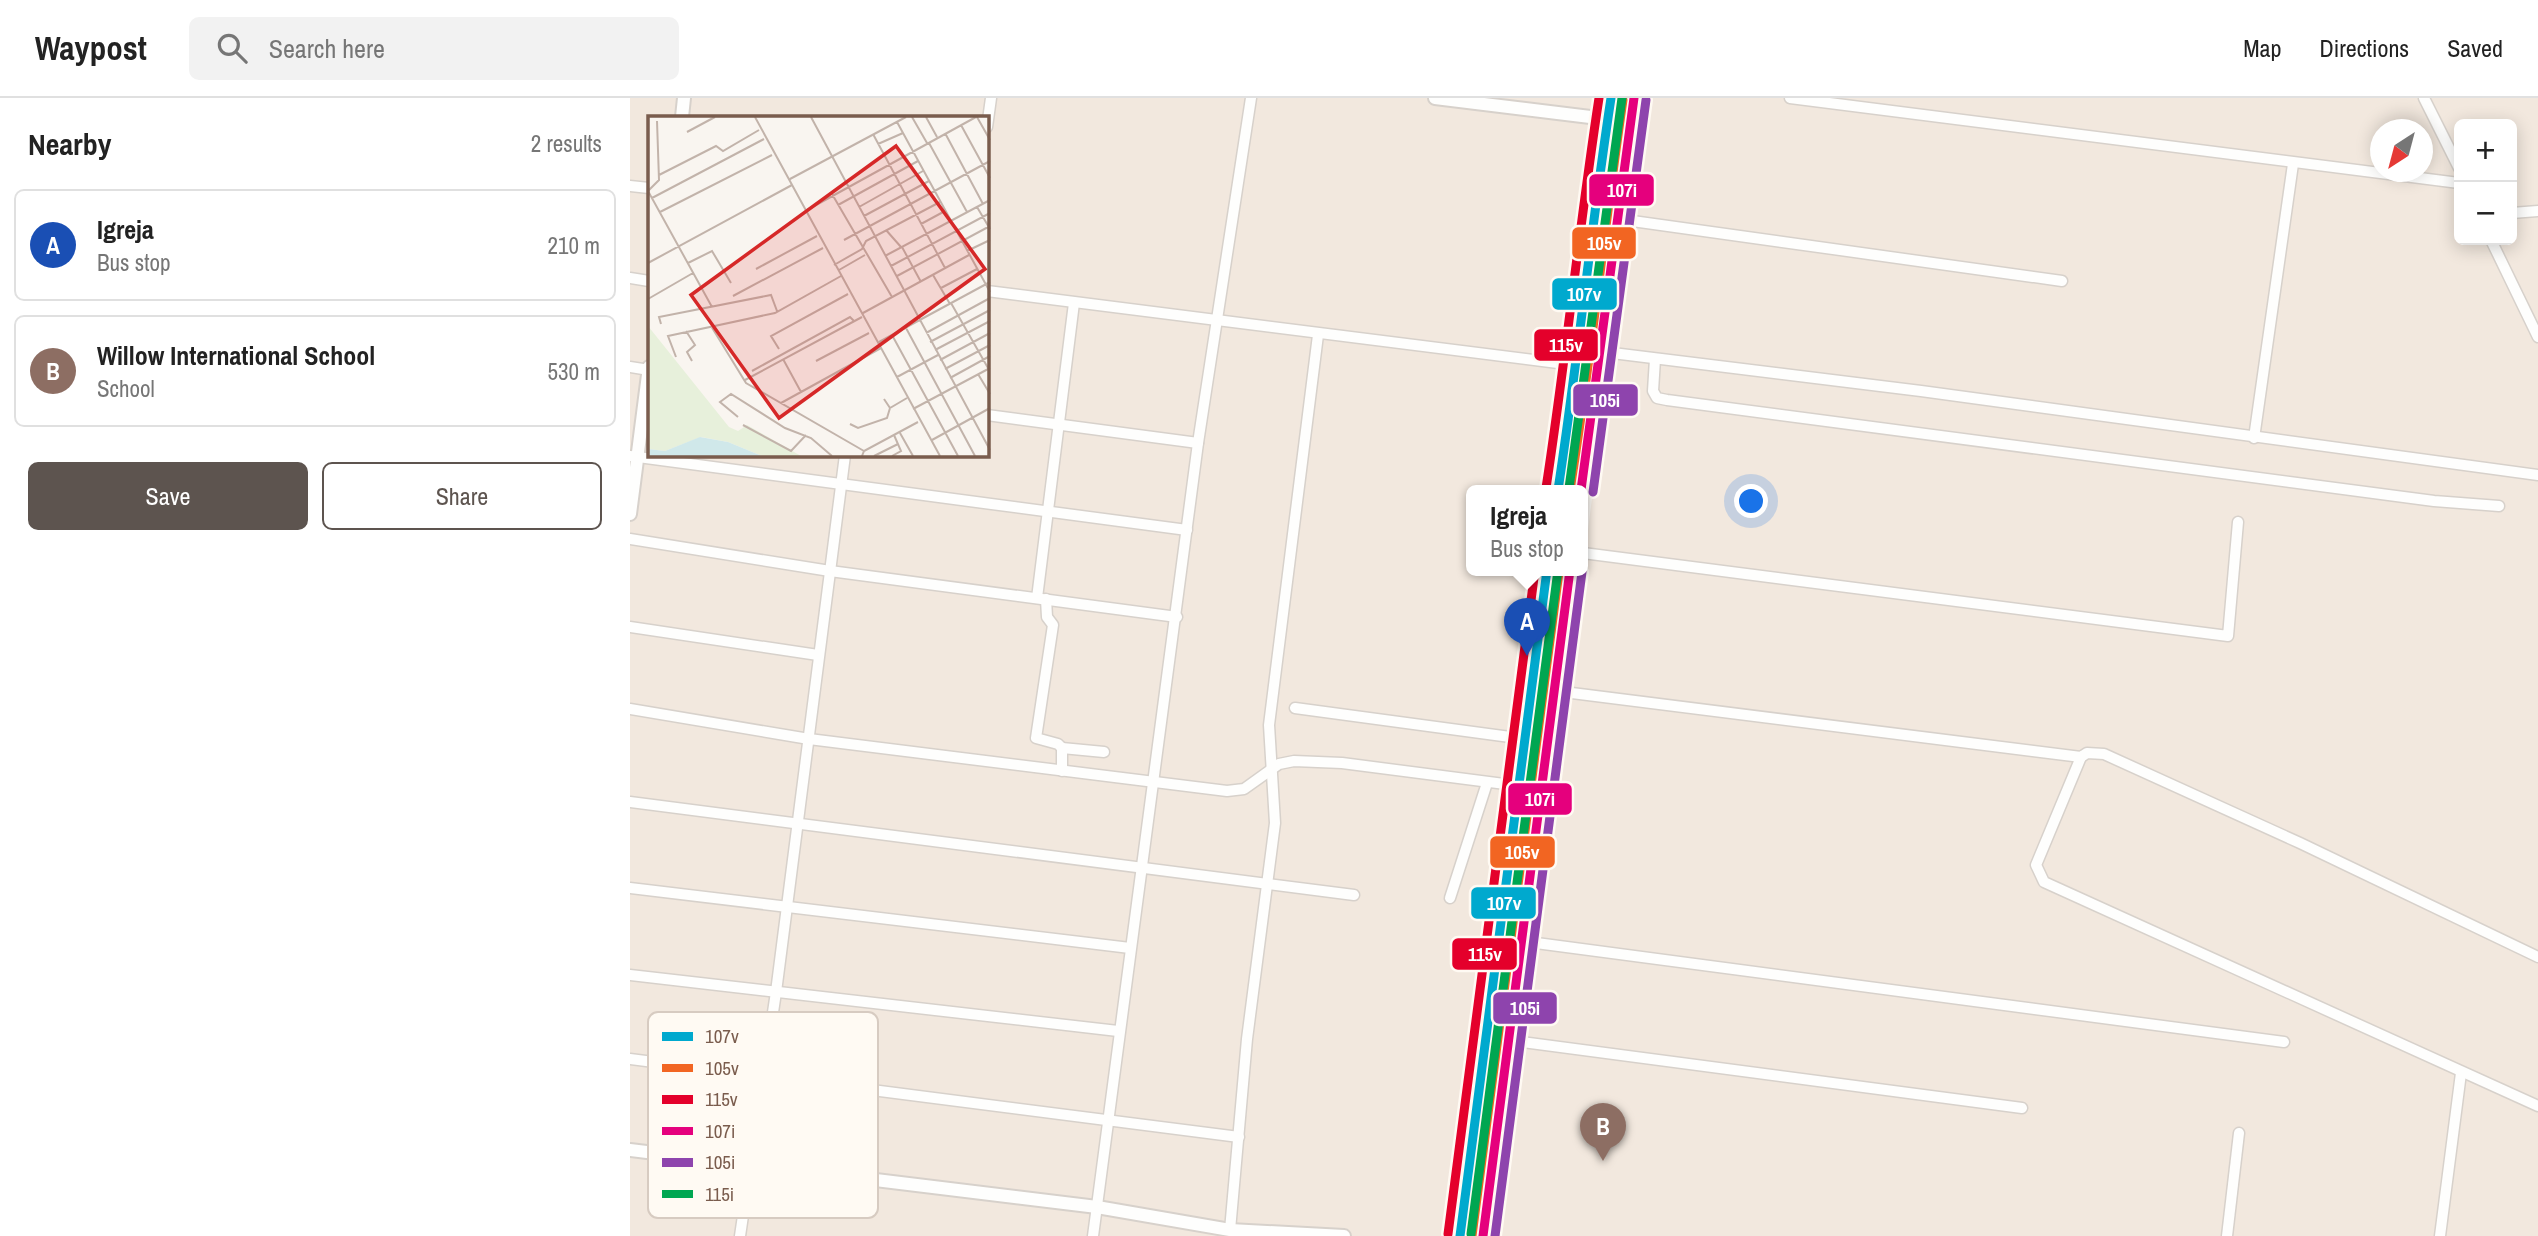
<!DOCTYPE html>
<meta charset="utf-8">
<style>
:root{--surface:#fff;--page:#f2f2f2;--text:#222;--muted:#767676;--line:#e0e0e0;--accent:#5d544f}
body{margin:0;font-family:"Archivo Narrow",sans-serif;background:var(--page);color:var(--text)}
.controls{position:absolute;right:21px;top:21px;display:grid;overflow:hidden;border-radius:10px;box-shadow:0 4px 18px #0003}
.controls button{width:63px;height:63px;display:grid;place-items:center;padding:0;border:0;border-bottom:2px solid var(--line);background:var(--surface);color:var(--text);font:35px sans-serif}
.compass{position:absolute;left:1740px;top:21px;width:63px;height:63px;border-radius:50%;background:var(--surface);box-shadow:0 4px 18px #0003;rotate:216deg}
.you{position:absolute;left:1122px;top:404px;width:24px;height:24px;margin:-18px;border:5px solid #fff;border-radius:50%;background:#1a73e8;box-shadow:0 0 0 10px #1a73e833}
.badge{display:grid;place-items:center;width:46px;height:46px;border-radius:50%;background:var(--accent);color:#fff;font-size:23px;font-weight:700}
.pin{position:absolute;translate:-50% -58px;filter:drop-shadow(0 2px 4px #0008)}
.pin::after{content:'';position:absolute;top:37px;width:24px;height:21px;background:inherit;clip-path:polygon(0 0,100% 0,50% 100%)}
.popup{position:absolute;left:836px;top:387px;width:122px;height:91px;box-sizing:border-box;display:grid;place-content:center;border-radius:10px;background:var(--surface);filter:drop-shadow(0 2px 5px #0005);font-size:23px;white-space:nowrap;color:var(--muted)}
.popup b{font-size:26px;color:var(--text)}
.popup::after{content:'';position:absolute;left:50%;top:100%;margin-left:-14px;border:14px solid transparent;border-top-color:var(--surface)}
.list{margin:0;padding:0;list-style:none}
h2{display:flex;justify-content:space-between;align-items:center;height:91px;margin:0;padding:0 28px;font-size:30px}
h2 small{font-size:23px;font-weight:400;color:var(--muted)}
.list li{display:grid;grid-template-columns:46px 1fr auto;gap:21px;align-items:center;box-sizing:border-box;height:112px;margin:0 14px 14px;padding:0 14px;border:2px solid var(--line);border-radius:10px}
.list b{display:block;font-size:26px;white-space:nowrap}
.list p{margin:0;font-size:23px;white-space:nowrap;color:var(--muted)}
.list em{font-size:23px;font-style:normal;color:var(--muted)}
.actions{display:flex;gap:14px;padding:21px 28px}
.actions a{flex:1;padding:16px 0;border:2px solid var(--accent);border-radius:10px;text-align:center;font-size:24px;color:var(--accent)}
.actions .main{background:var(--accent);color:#fff}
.icon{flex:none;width:38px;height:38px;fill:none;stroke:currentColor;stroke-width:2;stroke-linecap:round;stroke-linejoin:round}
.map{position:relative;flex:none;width:1908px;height:1138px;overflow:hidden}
header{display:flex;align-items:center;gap:42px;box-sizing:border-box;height:98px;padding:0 35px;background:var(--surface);border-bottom:2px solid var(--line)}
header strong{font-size:33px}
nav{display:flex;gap:38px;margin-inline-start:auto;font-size:24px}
.search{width:490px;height:63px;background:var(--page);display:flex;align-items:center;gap:18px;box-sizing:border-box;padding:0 24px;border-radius:10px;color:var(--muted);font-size:26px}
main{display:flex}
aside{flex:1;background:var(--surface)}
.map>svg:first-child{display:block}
.residential{fill:#f2e8de;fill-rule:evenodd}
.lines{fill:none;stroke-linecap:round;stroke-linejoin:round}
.minor-casing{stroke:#d7d1cb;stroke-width:13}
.tertiary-casing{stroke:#d7d1cb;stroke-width:16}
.trunk-casing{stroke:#dad1cc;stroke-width:19}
.minor{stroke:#fefefd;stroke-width:10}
.tertiary{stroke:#fefefd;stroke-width:12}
.trunk{stroke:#f2ece8;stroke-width:16}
.bus-1-casing{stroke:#fffaf3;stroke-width:14}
.bus-2-casing{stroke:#fffaf3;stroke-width:14}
.bus-3-casing{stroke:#fffaf3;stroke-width:14}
.bus-4-casing{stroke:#fffaf3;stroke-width:14}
.bus-5-casing{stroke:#fffaf3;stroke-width:14}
.bus-6-casing{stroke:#fffaf3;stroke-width:14}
.bus-1{stroke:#00a9ce;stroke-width:9}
.bus-2{stroke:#f26522;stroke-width:9}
.bus-3{stroke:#e4002b;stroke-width:9}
.bus-4{stroke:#e5007d;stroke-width:9}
.bus-5{stroke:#8e44ad;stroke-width:9}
.bus-6{stroke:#00a651;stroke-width:9}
.inset-road{fill:none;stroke:#c2b3aa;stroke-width:2}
.view{fill:#d62828;fill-opacity:0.15;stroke:#d62828;stroke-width:3.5}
.inset-edge{fill:none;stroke:#7a5c4d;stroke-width:3.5}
.key{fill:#fffaf3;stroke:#d7cbc1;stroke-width:2}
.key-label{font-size:19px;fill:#7a5c4d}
.line-badge{stroke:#fffaf3;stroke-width:2.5}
.badge-label{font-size:19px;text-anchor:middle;font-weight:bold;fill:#fff}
</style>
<header>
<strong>Waypost</strong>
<div class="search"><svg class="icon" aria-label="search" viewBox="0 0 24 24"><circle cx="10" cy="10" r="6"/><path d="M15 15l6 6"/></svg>Search here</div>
<nav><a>Map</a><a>Directions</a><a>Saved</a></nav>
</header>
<main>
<aside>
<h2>Nearby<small>2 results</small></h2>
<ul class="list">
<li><span class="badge" style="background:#1a4fb4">A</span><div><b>Igreja</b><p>Bus stop</p></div><em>210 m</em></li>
<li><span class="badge" style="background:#8d6e63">B</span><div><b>Willow International School</b><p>School</p></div><em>530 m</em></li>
</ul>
<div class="actions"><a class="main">Save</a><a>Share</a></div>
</aside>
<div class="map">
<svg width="1908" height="1138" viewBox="0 0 1908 1138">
<rect width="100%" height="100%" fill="#f9f5f0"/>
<g class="residential">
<path d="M 0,0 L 966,0 L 914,392 L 841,392 L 841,472 L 903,472 L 814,1138 L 0,1138 ZM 19,19 L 357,19 L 357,357 L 19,357 Z"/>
<path d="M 1012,0 L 1908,0 L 1908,1138 L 863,1138 L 950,472 L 953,472 ZM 1829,26 L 1882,26 L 1882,142 L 1829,142 ZM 1750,32 L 1792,32 L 1792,74 L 1750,74 Z"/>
</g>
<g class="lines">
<g class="minor-casing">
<g id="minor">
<polyline points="1160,0 1829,85"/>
<polyline points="1794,0 1829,70"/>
<polyline points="357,29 361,0"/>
<polyline points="0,88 19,90"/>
<polyline points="1882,115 1908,113"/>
<polyline points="988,121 1432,183"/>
<polyline points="1861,142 1908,239"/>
<polyline points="0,180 19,183"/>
<polyline points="357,193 967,270"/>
<polyline points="950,251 1291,293 1908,377"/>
<polyline points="1025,261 1023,293 1027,300 1037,302 1804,403 1869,408"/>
<polyline points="0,269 19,272"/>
<polyline points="357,317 568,345"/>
<polyline points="1624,340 1663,66"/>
<polyline points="0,358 557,432"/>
<polyline points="0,441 200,473 547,519"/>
<polyline points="953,455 1598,538 1608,424"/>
<polyline points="407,500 444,205"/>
<polyline points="416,501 417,519 423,527 406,640 428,646 432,650 432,673"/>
<polyline points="0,529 188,557"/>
<polyline points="902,590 1451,659 1457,655 1474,656 1670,745 1908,859"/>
<polyline points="665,610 895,641"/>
<polyline points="0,611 179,641 597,693 614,691 649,666 664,663 712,665 913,691"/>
<polyline points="432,650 474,654"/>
<polyline points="1451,659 1406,767 1414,784 1908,1008"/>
<polyline points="0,704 724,797"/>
<polyline points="0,790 500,850"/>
<polyline points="820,800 857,685"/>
<polyline points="891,843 1654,944"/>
<polyline points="0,877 488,933"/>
<polyline points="877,942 1392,1010"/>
<polyline points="0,961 609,1039"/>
<polyline points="600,1132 617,941 645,725 639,627 688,237"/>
<polyline points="110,1138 146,894 215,357"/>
<polyline points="463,1138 568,345 621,0"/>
<polyline points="1597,1138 1609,1035"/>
<polyline points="1810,1138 1831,975"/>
</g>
</g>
<g class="tertiary-casing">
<g id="tertiary">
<polyline points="805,0 1001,24"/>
<polyline points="52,19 54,0"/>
<polyline points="0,416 19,269"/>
<polyline points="0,1052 467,1109 600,1132 714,1138"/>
</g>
</g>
<g class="trunk-casing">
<g id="trunk">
<polyline points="928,392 950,251 963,120 981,0"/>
<polyline points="951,392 1004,0"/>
<polyline points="830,1138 917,472"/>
<polyline points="853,1138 940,472"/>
</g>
</g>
<use href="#minor" class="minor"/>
<use href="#tertiary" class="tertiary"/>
<use href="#trunk" class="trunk"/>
<g class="bus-1-casing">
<g id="bus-1">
<path d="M 928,392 C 948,261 961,130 981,0"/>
<polyline points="830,1138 917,472"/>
</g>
</g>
<g class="bus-2-casing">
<g id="bus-2">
<path d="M 940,392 C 961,262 974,132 993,2"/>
<polyline points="842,1138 929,474"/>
</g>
</g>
<g class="bus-3-casing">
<g id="bus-3">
<path d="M 916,390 C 936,260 949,130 969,0"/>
<polyline points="818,1136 905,472"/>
</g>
</g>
<g class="bus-4-casing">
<g id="bus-4">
<polyline points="951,392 1004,0"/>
<polyline points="853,1138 940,472"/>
</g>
</g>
<g class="bus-5-casing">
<g id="bus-5">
<polyline points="963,394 1016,2"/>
<polyline points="865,1138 952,474"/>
</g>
</g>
<g class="bus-6-casing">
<g id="bus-6">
<polyline points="939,390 992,0"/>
<polyline points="841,1136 928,472"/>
</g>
</g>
<use href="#bus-1" class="bus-1"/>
<use href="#bus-2" class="bus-2"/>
<use href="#bus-3" class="bus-3"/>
<use href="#bus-4" class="bus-4"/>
<use href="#bus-5" class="bus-5"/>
<use href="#bus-6" class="bus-6"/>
</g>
<g transform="translate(18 18)">
<rect width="341" height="341" fill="#f9f5f0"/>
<path d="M 0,210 L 81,311 L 90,315 L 99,309 L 153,340 L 114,340 L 80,326 L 53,321 L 17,335 L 0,333 Z" fill="#e7f0db"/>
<path d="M 52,321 L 80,326 L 114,340 L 0,340 L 0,333 L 17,335 Z" fill="#d0e8ea"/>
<path class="inset-road" d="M 107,1 L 292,340M 163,1 L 342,334M 264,1 L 279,27M 278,1 L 289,21M 329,1 L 342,24M 9,5 L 11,64 L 0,75 L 64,191M 249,6 L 342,176M 313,9 L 342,62M 39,16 L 67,1M 297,17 L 335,88M 225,18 L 297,152M 281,27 L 319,96M 230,28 L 255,17M 11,59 L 68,30 L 75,35 L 111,14M 142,63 L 258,1M 184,78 L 244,181M 4,82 L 116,23M 190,89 L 270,45M 211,91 L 275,55M 329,91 L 342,113M 159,94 L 328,1M 12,96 L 124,39M 216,100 L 281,65M 273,108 L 297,95M 238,114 L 253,131M 196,124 L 342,45M 254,131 L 273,166M 319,135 L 342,124M 237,140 L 342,84M 0,147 L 144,69M 40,147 L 64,135 L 83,167M 186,149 L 214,133 L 218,125 L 292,86M 243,150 L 342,97M 108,153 L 169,120M 191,154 L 217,139M 285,159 L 302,188M 249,160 L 342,110M 293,172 L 329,153M 85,180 L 175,132M 0,183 L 45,157M 303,187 L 340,252M 215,197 L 321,139M 13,208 L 11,201 L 123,179 L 129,195M 63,210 L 98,267 L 216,335M 258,212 L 327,340M 38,215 L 47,229 L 39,236 L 44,245M 278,217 L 342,182M 244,219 L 310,340M 231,226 L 342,166M 282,226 L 342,194M 131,233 L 123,220 L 200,178M 287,234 L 342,205M 28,241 L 20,220 L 127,197 L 193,160M 135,243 L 153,276M 292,244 L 342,217M 168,245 L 221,217M 297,253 L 342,229M 104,255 L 202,201 L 206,205M 330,258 L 342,278M 249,261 L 290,239M 302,262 L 342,240M 97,264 L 214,201M 236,283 L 242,292 L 259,282M 133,287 L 233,232M 265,293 L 342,252M 90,301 L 72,286 L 83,278 L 137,312 L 163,322 L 184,340M 202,308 L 210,312 L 239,302 L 242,292M 95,309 L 143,335 L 158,319M 252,317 L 265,340M 284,324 L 342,292M 214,340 L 216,335 L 270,306M 226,340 L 250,328M 244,340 L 253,335 L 246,319"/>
<path class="view" d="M 248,30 L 337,153 L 131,302 L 43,179 Z"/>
<rect width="341" height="341" class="inset-edge"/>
</g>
<rect x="18" y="914" width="230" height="206" rx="10" class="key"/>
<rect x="32" y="934" width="31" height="9" fill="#00a9ce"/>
<rect x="32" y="966" width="31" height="8" fill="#f26522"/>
<rect x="32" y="997" width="31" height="9" fill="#e4002b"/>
<rect x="32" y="1029" width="31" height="8" fill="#e5007d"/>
<rect x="32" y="1060" width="31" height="9" fill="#8e44ad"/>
<rect x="32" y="1092" width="31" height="8" fill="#00a651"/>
<g class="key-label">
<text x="75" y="945">107v</text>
<text x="75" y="977">105v</text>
<text x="75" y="1008">115v</text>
<text x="75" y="1040">107i</text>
<text x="75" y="1071">105i</text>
<text x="75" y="1103">115i</text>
</g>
<g class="line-badge">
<rect x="958" y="75" width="67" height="34" rx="7" fill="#e5007d"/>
<rect x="941" y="128" width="66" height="34" rx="7" fill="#f26522"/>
<rect x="921" y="179" width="67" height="34" rx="7" fill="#00a9ce"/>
<rect x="903" y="230" width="66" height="34" rx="7" fill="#e4002b"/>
<rect x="942" y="285" width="67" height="34" rx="7" fill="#8e44ad"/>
<rect x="877" y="684" width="66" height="34" rx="7" fill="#e5007d"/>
<rect x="859" y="737" width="67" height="34" rx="7" fill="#f26522"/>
<rect x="840" y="788" width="67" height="34" rx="7" fill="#00a9ce"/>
<rect x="821" y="839" width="67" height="34" rx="7" fill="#e4002b"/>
<rect x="862" y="893" width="66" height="34" rx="7" fill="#8e44ad"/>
</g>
<g class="badge-label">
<text x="992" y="99">107i</text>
<text x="974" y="152">105v</text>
<text x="954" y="203">107v</text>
<text x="936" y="254">115v</text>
<text x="975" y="309">105i</text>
<text x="910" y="708">107i</text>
<text x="892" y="761">105v</text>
<text x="874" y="812">107v</text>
<text x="855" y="863">115v</text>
<text x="895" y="917">105i</text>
</g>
</svg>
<div class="controls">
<button>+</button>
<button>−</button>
</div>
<svg class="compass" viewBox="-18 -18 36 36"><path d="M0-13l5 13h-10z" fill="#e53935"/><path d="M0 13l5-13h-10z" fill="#767676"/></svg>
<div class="you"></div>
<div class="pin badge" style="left:897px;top:558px;background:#1a4fb4">A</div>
<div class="popup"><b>Igreja</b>Bus stop</div>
<div class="pin badge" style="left:973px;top:1063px;background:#8d6e63">B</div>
</div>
</main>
